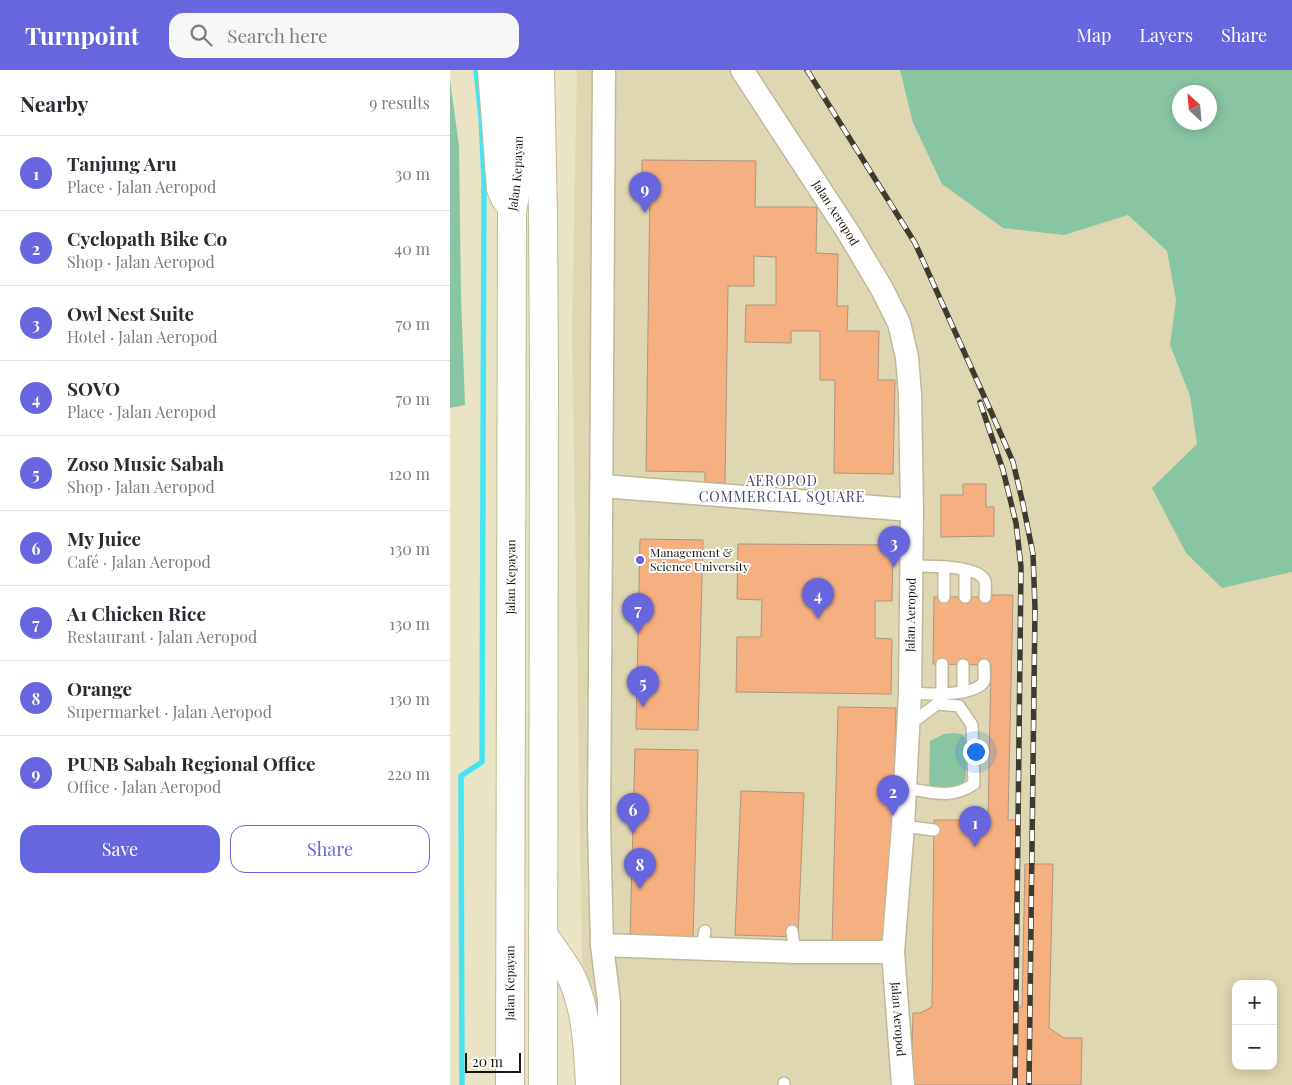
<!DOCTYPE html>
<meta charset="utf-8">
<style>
:root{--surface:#fff;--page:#f7f7f7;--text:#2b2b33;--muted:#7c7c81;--line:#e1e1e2;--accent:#6766df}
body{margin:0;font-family:"Playfair Display",serif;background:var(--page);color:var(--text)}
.controls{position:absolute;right:15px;bottom:15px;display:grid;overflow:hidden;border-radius:10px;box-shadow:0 2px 12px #0003}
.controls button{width:45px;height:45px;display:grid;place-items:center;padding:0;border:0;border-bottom:1px solid var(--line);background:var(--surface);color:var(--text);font:25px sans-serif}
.compass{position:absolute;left:722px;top:15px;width:45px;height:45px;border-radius:50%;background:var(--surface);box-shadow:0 2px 12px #0003;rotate:334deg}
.scale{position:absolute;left:15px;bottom:12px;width:56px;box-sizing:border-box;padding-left:5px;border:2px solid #161308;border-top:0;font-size:14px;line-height:18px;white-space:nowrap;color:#161308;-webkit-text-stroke:4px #fff;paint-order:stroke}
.you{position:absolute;left:525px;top:681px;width:18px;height:18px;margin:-12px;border:4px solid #fff;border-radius:50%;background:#1a73e8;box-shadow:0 0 0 8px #1a73e833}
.badge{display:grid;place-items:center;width:32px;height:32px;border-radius:50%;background:var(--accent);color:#fff;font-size:16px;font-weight:700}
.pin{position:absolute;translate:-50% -41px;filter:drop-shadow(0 1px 2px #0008)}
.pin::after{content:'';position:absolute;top:26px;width:18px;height:15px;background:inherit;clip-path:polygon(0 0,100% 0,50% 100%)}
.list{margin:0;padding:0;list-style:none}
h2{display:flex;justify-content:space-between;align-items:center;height:65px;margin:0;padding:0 20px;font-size:21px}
h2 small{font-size:16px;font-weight:400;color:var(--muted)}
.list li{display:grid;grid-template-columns:32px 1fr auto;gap:15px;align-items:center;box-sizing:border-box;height:75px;padding:0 20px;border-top:1px solid var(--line)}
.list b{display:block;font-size:19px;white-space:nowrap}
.list p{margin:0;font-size:16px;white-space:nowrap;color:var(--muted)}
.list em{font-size:16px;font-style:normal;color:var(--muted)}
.actions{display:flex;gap:10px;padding:15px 20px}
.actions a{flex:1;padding:11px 0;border:1px solid var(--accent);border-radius:15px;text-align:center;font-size:18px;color:var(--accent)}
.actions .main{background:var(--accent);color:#fff}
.icon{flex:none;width:28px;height:28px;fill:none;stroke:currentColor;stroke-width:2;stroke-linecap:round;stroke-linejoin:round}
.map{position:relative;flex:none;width:842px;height:1015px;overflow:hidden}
header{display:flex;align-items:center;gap:30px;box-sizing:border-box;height:70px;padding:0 25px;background:var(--accent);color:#fff}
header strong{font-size:24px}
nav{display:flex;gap:28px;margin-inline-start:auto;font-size:18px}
.search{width:350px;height:45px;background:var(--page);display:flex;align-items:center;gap:12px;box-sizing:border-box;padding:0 18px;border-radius:15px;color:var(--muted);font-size:19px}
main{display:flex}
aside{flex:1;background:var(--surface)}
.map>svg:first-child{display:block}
.built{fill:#ded7b1;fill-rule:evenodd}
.green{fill:#88c5a3;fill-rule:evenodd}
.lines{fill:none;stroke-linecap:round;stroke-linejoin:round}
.stream{stroke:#45e4f2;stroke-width:5.5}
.building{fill:#f6b080;stroke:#af9381}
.service-casing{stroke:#bfb99a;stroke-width:14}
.minor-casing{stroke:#bfb99a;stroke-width:25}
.trunk-casing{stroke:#bfb99a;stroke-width:30}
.service{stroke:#fff;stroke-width:11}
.minor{stroke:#fff;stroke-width:22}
.trunk{stroke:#fff;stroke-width:28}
.rail-casing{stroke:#3e3b2c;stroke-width:5.5}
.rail{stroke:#fff;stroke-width:4;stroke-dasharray:11;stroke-linecap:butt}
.poi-dot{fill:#6766df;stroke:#fff;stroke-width:2}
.labels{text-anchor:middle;stroke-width:4;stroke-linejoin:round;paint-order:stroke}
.street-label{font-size:12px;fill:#161308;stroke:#fff}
.poi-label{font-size:12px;fill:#161308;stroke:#fff;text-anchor:start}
.neighbourhood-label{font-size:14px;letter-spacing:1px;fill:#414480;stroke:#fff}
</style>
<header>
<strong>Turnpoint</strong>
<div class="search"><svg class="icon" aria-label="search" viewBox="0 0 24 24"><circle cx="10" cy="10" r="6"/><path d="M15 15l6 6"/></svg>Search here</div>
<nav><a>Map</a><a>Layers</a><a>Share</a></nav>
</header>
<main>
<aside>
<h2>Nearby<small>9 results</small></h2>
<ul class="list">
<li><span class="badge">1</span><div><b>Tanjung Aru</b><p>Place · Jalan Aeropod</p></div><em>30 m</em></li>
<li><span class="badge">2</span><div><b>Cyclopath Bike Co</b><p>Shop · Jalan Aeropod</p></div><em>40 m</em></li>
<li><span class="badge">3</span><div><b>Owl Nest Suite</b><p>Hotel · Jalan Aeropod</p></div><em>70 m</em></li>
<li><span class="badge">4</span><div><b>SOVO</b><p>Place · Jalan Aeropod</p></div><em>70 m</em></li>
<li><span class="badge">5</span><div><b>Zoso Music Sabah</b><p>Shop · Jalan Aeropod</p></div><em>120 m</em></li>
<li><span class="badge">6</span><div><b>My Juice</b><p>Café · Jalan Aeropod</p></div><em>130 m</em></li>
<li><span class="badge">7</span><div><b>A1 Chicken Rice</b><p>Restaurant · Jalan Aeropod</p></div><em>130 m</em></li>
<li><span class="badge">8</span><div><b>Orange</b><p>Supermarket · Jalan Aeropod</p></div><em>130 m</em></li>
<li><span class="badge">9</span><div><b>PUNB Sabah Regional Office</b><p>Office · Jalan Aeropod</p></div><em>220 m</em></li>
</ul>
<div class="actions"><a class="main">Save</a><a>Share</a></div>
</aside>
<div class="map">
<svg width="842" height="1015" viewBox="0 0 842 1015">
<rect width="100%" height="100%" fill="#eae4c4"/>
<path class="built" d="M 127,0 L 450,0 L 463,53 L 614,165 L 678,145 L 717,181 L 726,230 L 720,275 L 740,326 L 747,374 L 817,508 L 842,502 L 842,1015 L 171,1015 L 171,1000 L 156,994 L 132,895 L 122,260 ZM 786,914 L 823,914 L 823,996 L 786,996 Z"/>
<g class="green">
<path d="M 450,0 L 842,0 L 842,502 L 772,518 L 736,483 L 702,418 L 747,374 L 740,326 L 720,275 L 726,230 L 717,181 L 678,145 L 614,165 L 553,158 L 492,114 L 463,53 ZM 759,22 L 759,52 L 729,52 L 729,22 Z"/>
<polygon points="0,10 9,76 11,226 15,335 0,338"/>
<polygon points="504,663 512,664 516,670 516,708 512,715 504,719 479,717 480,671 494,664"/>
</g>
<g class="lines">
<polyline class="stream" points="12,1015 11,706 32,692 34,110 31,47 26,0"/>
</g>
<g class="building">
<polygon points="192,90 306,91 305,137 367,137 366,183 388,184 387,236 398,236 397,261 429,261 428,310 445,310 443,404 384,403 385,310 370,310 370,261 341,261 341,273 295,272 296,235 326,235 326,187 304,186 304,216 278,216 275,413 255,413 255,402 196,401 200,118 192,118"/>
<polygon points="513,414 536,414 536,437 544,437 544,466 491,467 491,425 513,425"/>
<polygon points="190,469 253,470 248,660 186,659"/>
<polygon points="288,474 443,475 442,531 425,531 425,568 442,569 441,624 286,622 287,567 311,567 312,530 287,529"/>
<polygon points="542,525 563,525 558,750 567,750 565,933 572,938 575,794 603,794 599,958 614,968 632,968 631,1015 461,1015 463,943 470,943 482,937 484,750 538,750 541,595 483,594 484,527 542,527"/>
<polygon points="388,637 446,638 440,874 382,873"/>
<polygon points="185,679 248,680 243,870 180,869"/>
<polygon points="291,721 354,723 348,867 285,865"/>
</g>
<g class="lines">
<g class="service-casing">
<g id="service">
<path d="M 462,496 C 476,496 529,495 535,511 C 536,515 535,523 535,527"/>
<polyline points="494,527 494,497"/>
<polyline points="515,527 515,500"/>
<polyline points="513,621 513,595"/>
<path d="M 460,623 C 475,624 527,627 534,611 C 535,606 534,600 534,595"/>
<polyline points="492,625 492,594"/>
<path d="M 455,718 C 482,722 500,730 524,714 L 522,655 L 509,636 L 487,634 L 459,655"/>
<polyline points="453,756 484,760"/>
<polyline points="342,861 345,882"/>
<polyline points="251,880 255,861"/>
<polyline points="334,1015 334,1013"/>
</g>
</g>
<g class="minor-casing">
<g id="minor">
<polyline points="154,0 149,754 152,875 159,932 159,1015"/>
<path id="s1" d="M 292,0 L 398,162 L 432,219 L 449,253 L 457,287 L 460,325 L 462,440 L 460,623 L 453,756 L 443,882 L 453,1015"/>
<polyline points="152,416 462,440"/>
<polyline points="152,875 345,882 443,882"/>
</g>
</g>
<g class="trunk-casing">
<g id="trunk">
<polyline points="42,0 51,119 56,130"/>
<polyline points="90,0 93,145 94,302 93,1015"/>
<path d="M 93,864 C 102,879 118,897 124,913 C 137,945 138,980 140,1015"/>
<path id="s2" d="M 60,1015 L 62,142 C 72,94 68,49 66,0"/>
</g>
</g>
<use href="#service" class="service"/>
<use href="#minor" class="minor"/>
<use href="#trunk" class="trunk"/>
<g class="rail-casing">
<g id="rail">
<polyline points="357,0 465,173 543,346 563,392 573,434 583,484 585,538 579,1015"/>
<polyline points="530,332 553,400 566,453 571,497 565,1015"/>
</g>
</g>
<use href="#rail" class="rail"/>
</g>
<circle class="poi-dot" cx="190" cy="490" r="5"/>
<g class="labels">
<g class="street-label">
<text dy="4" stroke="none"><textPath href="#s2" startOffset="912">Jalan Kepayan</textPath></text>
<text dy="4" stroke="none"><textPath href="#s1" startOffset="171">Jalan Aeropod</textPath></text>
<text dy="4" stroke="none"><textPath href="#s2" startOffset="508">Jalan Kepayan</textPath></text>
<text transform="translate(461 545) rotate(-89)" y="4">Jalan Aeropod</text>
<text dy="4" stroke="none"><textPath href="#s2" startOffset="102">Jalan Kepayan</textPath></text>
<text dy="4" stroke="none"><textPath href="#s1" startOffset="996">Jalan Aeropod</textPath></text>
</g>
<g class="poi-label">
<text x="200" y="487">Management &amp;<tspan x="200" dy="14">Science University</tspan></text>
</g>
<g class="neighbourhood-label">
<text x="332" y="416">AEROPOD<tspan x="332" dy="16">COMMERCIAL SQUARE</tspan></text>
</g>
</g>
</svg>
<div class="controls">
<button>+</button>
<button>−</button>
</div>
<svg class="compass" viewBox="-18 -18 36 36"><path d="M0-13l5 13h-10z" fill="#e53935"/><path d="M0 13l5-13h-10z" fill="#7c7c81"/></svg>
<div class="scale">20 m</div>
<div class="you"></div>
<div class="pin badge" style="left:525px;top:777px">1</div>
<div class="pin badge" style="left:443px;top:746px">2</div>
<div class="pin badge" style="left:444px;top:497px">3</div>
<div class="pin badge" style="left:368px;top:549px">4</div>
<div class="pin badge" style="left:193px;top:637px">5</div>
<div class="pin badge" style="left:183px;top:764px">6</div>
<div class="pin badge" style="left:188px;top:564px">7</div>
<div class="pin badge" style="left:190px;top:819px">8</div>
<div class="pin badge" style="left:195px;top:143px">9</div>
</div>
</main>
